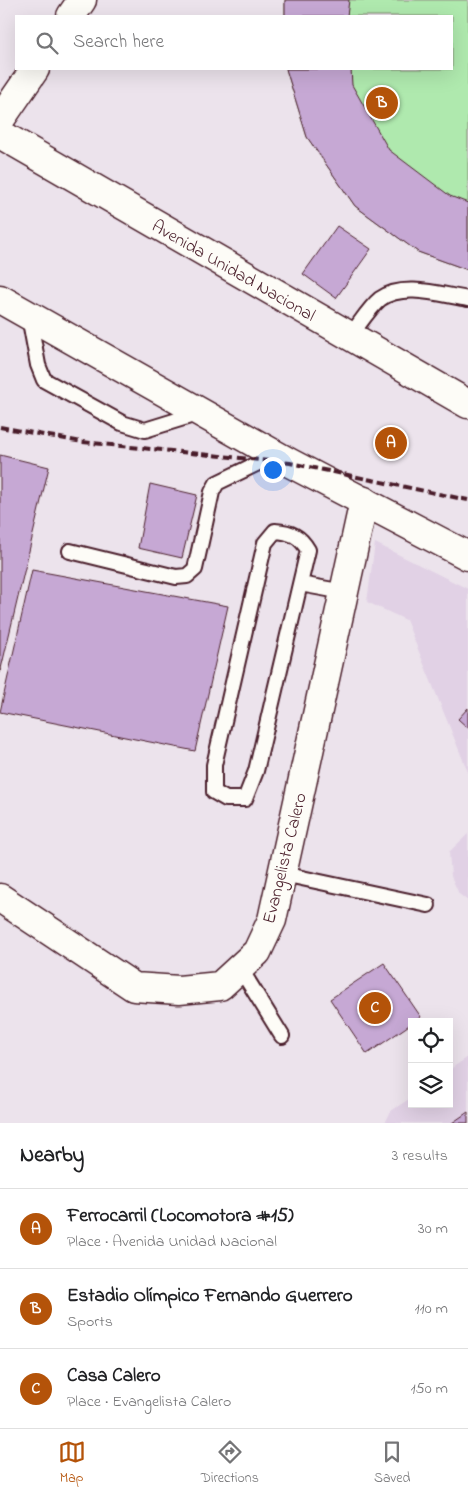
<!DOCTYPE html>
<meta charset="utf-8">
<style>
:root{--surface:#fff;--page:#f6f6f6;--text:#202124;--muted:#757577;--line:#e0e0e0;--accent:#b45309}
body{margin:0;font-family:"Indie Flower",sans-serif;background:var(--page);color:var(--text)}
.controls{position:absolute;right:15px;bottom:15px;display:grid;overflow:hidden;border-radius:0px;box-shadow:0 5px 20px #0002}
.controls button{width:45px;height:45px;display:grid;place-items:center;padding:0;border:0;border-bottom:1px solid var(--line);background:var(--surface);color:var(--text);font:25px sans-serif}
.you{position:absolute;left:272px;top:469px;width:18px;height:18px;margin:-12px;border:4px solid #fff;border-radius:50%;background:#1a73e8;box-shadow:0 0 0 8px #1a73e833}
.badge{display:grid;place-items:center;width:32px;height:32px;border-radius:50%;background:var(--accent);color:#fff;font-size:16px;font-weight:700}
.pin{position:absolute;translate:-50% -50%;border:2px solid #fff;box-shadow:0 1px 5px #0006}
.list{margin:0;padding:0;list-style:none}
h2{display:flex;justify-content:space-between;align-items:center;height:65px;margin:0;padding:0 20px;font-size:21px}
h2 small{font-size:16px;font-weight:400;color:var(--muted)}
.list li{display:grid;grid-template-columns:32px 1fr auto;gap:15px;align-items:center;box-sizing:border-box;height:80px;padding:0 20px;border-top:1px solid var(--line)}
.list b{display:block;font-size:19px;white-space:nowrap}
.list p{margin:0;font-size:16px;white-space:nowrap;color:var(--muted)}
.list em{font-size:16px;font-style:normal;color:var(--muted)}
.icon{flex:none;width:28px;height:28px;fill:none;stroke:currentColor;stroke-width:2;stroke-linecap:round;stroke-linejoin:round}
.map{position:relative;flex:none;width:468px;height:1123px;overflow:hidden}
.search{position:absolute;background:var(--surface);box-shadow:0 5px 20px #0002;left:15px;right:15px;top:15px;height:55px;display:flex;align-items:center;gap:12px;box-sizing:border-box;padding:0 18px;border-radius:0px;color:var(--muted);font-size:19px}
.sheet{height:305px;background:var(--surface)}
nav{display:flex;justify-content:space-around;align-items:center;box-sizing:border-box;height:70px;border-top:1px solid var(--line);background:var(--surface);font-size:14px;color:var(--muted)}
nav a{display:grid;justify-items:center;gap:2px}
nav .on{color:var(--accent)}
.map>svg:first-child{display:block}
.built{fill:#e1d1e5}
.green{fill:#afe9ae;stroke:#7c846c}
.building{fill:#c6a8d4;stroke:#4a1f2b}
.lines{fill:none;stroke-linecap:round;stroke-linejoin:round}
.lane-casing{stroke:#4a1f2b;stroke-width:18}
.street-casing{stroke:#4a1f2b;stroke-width:31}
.secondary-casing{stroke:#4a1f2b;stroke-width:31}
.lane{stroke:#fdfcf7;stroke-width:14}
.street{stroke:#fdfcf7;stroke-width:28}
.secondary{stroke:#fdfcf7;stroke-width:28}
.rail{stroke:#4a1f2b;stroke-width:4;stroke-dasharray:8 4;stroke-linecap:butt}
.labels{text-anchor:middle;stroke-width:4.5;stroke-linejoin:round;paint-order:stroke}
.street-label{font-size:18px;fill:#4a1f2b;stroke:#fdfcf7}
</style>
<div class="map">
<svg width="468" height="1123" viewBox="0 0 468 1123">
<rect width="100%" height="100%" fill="#ece3ec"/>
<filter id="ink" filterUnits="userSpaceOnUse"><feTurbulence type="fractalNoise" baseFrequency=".02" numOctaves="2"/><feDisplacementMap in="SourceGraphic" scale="10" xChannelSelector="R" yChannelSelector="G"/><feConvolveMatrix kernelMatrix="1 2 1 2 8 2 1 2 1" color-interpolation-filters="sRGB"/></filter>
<g filter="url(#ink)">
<g class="built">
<polygon points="375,543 468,589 468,772 406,620 367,602"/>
<polygon points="468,834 468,901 459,894 451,876 449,852"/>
<polygon points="468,1057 468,1123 385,1123 391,1111 412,1097 412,1104 449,1104 449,1070"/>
</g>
<polygon class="green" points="285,0 468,0 468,270 418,252 355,206 307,137 286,69 452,69 452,16 285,16"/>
<g class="building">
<polygon points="285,0 349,0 347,16 285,16"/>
<polygon points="286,69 351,69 352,85 389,150 450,196 468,203 468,270 418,252 355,206 307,137"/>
<polygon points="337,226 371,249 336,298 303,274"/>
<polygon points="0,455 49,467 0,673"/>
<polygon points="150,484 197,495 182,558 138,548"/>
<polygon points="32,570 228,606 195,751 0,712"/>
<polygon points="468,708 468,728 458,719"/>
<polygon points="384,963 421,1017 367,1054 330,999"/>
<polygon points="468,1112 468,1123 452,1123"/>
</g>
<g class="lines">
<g class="lane-casing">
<g id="lane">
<polyline points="29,316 38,365 44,380 122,423 145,430 200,413"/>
<path d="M 350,336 C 359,325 369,308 380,299 C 403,282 442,295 468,299"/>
<polyline points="70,551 176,577 187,576 195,569 212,492 217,483 275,455"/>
<path d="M 300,584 L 256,771 L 245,799 L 226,799 L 214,792 L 214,765 L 265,543 L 275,531 C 291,532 300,536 308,550 L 300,584 L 344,592"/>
<polyline points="283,874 428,905"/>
<polyline points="240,968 282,1036"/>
</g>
</g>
<g class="street-casing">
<g id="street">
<polyline points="71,16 82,0"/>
<polyline points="0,120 35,69"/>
<polyline points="0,898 134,987 179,990 220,986 257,952 272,920 364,501"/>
</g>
</g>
<g class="secondary-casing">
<g id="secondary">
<polyline points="0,134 468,404"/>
<polyline points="0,299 290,463 468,556"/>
</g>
</g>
<use href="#lane" class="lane"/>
<use href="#street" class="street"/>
<use href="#secondary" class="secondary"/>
<polyline class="rail" points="0,427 82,442 290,463 468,500"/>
</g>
</g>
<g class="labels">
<g class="street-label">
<text transform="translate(234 270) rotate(30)" y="6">Avenida Unidad Nacional</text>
<text transform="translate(284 858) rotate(-76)" y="6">Evangelista Calero</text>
</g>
</g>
</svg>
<div class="controls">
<button><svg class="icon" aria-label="locate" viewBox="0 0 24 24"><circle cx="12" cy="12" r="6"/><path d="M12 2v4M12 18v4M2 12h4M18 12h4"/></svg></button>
<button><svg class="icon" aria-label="layers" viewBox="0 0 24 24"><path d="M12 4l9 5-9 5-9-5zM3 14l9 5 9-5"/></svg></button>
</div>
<div class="you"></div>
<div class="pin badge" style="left:391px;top:443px">A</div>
<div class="pin badge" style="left:382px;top:103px">B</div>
<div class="pin badge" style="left:375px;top:1008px">C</div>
<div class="search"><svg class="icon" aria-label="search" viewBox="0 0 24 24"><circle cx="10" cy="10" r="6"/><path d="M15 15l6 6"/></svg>Search here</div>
</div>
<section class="sheet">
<h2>Nearby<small>3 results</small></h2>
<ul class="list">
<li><span class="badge">A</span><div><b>Ferrocarril (Locomotora #15)</b><p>Place · Avenida Unidad Nacional</p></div><em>30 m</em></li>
<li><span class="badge">B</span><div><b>Estadio Olímpico Fernando Guerrero</b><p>Sports</p></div><em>110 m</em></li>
<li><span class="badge">C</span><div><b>Casa Calero</b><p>Place · Evangelista Calero</p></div><em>150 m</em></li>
</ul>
</section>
<nav>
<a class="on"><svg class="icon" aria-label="map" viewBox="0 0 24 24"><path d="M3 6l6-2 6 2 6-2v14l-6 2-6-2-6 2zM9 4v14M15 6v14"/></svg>Map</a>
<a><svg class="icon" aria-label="directions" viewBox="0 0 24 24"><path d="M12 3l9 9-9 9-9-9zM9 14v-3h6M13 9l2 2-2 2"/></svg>Directions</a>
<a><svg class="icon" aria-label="saved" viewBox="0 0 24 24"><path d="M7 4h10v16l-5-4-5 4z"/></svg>Saved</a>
</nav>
